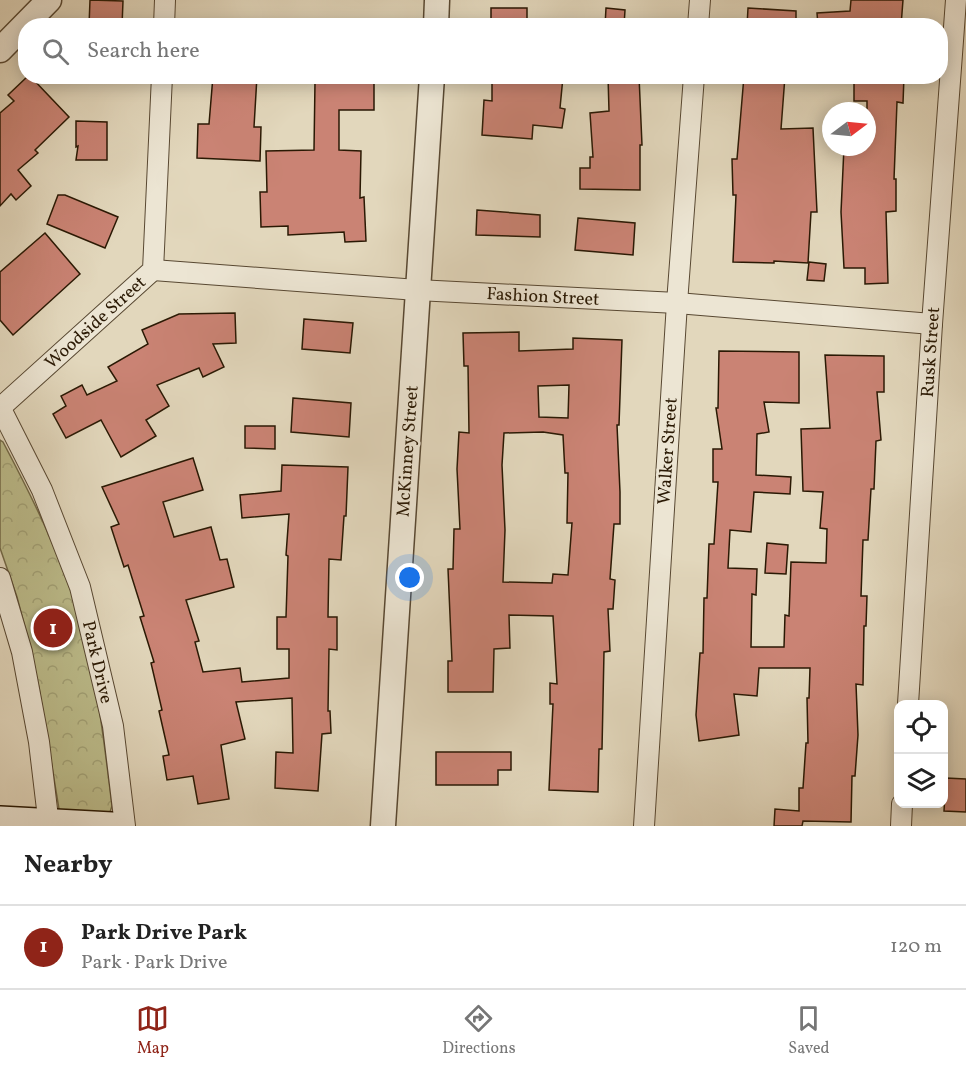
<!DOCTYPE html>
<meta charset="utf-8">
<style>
:root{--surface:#fff;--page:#f6f6f6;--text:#222;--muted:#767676;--line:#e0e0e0;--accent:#8f2418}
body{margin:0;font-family:Vollkorn,serif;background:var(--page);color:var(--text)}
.controls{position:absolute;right:18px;bottom:18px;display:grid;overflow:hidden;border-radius:12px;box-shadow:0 3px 15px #0003}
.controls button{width:54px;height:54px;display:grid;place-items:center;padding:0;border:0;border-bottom:2px solid var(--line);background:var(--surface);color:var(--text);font:30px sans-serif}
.compass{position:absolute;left:822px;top:102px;width:54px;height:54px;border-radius:50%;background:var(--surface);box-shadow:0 3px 15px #0003;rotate:74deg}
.you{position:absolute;left:410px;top:578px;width:21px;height:21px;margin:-15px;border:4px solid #fff;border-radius:50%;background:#1a73e8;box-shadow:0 0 0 9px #1a73e833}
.badge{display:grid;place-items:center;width:39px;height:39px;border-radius:50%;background:var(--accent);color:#fff;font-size:20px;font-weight:700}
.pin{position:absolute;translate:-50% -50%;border:3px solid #fff;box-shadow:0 2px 6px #0006}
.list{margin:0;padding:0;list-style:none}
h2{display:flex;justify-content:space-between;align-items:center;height:78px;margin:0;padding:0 24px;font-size:26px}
h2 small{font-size:20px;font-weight:400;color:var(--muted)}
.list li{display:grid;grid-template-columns:39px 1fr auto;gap:18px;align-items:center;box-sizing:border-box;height:84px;padding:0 24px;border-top:2px solid var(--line)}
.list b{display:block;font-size:22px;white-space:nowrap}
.list p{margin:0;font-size:20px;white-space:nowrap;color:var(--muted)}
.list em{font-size:20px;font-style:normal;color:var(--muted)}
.icon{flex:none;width:33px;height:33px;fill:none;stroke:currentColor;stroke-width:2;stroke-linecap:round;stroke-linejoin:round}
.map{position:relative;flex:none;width:966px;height:826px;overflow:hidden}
.search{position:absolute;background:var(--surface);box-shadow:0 3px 15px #0003;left:18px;right:18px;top:18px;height:66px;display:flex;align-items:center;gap:15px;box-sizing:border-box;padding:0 21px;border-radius:24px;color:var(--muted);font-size:22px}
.sheet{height:162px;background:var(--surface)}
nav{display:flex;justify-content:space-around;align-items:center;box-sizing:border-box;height:84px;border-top:2px solid var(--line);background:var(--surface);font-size:16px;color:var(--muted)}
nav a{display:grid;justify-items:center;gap:3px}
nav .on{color:var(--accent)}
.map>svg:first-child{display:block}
.park{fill:url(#park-crowns);stroke:#736a48;stroke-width:1.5}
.building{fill:#ca8374;stroke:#2a1904;stroke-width:1.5;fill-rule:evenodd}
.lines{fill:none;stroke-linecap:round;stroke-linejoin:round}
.minor-casing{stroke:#584832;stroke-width:22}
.tertiary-casing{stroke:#584832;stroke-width:27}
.secondary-casing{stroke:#2a1904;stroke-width:30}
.minor{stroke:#ece5d3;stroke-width:20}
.tertiary{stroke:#ece5d3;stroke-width:24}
.secondary{stroke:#ece5d3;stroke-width:27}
.labels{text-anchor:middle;stroke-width:5;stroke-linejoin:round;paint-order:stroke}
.street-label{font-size:18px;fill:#2a1904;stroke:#ece5d3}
</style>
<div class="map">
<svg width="966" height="826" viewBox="0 0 966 826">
<defs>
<pattern id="park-crowns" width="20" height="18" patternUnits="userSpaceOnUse" patternTransform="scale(1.5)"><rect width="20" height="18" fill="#bcbc8b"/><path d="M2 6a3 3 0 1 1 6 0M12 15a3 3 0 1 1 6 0" fill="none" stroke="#a2a176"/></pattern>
</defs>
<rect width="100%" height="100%" fill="#e2d7bc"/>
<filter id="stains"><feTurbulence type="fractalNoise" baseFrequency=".00333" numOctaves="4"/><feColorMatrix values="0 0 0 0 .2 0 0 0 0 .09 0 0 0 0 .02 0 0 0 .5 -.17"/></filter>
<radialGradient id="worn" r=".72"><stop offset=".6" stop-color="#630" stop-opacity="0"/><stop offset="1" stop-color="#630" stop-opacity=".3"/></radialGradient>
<path class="park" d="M 0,440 L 3,442 C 32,497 60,553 78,613 C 97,676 104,741 112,806 L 110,812 L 104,815 L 64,813 L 59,809 L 39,688 L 29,643 L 17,597 L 0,548 Z"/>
<g class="building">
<polygon points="90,0 123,1 122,26 89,26"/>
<polygon points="851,0 903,0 901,26 818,26 817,13 850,11"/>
<rect x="491" y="8" width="36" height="18"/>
<polygon points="606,8 625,10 624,26 605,26"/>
<polygon points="748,8 796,11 796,26 747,26"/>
<polygon points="28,76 30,76 69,117 35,150 38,153 18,170 31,186 16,200 11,194 0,206 0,113 14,101 8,95"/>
<polygon points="213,76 257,76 254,127 261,127 260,161 197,158 198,124 209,124"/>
<polygon points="492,76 563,77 560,108 565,109 562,128 533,125 532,139 482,135 484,100 492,101"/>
<polygon points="608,76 639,76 642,145 640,145 640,190 580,189 580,168 590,168 590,157 593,157 590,113 609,111"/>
<polygon points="744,76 785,76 781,129 813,128 817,212 811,212 808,263 774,261 774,263 733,262 736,195 733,195 732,159 737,159"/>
<polygon points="854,76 904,76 903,103 897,102 894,179 896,179 896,211 886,212 888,283 865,284 865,268 844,268 841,212 844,147 867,147 867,101 854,101"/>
<polygon points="315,82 374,82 374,110 339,110 339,150 361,151 360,198 364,197 366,241 345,242 344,232 288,235 288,226 261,227 260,192 267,192 266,151 314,150"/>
<polygon points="76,121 107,122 107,160 76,160 78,146 76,147"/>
<polygon points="58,195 65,195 118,217 105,248 47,224"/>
<polygon points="477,210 540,215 540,237 476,235"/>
<polygon points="578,218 635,223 633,255 575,250"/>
<polygon points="45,233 80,274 13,335 0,320 0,272"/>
<polygon points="809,262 826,264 824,281 807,280"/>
<polygon points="235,313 236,343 213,344 224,367 203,377 199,368 157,385 169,406 146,420 156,436 121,457 101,420 66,438 53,414 66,406 61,396 82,385 87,395 117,381 108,367 148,344 142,330 179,314"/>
<polygon points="304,319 353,323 350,353 302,349"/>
<path d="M 519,332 L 519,351 L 573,349 L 573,338 L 622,340 L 619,425 L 617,425 L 620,492 L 620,524 L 614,524 L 610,579 L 615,580 L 613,609 L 608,609 L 610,651 L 604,652 L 602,749 L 599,749 L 598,792 L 549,790 L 553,704 L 550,704 L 550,683 L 557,684 L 553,616 L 509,615 L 510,648 L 494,649 L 493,692 L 448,692 L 448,661 L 452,661 L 448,569 L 453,569 L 454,529 L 460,529 L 457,469 L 459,432 L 469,433 L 468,366 L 464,366 L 463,333 ZM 569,385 L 568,418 L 539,417 L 538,386 ZM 543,432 L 563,435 L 565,473 L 568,473 L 567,523 L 572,523 L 568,575 L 553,574 L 552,583 L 503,582 L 505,530 L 502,465 L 504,433 Z"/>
<polygon points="719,351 799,352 799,403 764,402 769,432 757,434 756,475 791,477 790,494 754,492 751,532 730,530 728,568 757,569 756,595 752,594 751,647 784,647 785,615 789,616 791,562 826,563 827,529 820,528 823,492 803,491 801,429 830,428 825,355 884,356 884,392 877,392 881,440 876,441 874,489 871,489 868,540 863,540 861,596 867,596 866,626 864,626 863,685 856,684 858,735 855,776 852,776 851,822 803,821 802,826 774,826 775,809 799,811 799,788 803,788 806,743 808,743 807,698 809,698 810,668 759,668 757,696 734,694 739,735 699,741 696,715 700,653 703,653 704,598 707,598 709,544 714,544 718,482 713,482 713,449 722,449 716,408 718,408"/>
<polygon points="293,398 351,403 349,437 291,432"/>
<polygon points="245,426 275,426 275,449 245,448"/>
<polygon points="193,458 203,490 163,502 174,537 211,527 220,560 227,559 234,587 186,600 199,641 195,642 203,672 240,668 242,682 289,678 289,649 277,649 277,617 286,617 288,556 286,555 289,514 242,518 240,495 281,491 282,465 348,467 346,516 344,516 341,560 329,559 328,617 337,617 337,650 329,649 328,711 330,711 331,733 322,734 318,791 275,788 276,752 293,753 292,698 236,702 245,739 221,745 229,799 198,804 193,776 167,780 163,756 169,755 159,711 162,710 151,663 154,662 140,617 144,616 128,565 124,567 111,527 119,524 102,487"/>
<polygon points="767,543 788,545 786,574 765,573"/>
<polygon points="436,752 511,752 511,770 498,770 498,785 436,785"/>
<polygon points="946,778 966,779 966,812 944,811"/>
</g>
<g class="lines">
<g class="minor-casing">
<g id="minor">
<polyline points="164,26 165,0"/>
<polyline points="698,26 700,0"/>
<polyline points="153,270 417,290 677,303 932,324"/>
<polyline points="0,407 42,490 80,587 113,726 125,826"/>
<polyline points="0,408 153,270 162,76"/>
<polyline points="0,578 22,652 39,742 49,826"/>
<polyline points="908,704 932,324 956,0"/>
<polyline points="644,826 677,303 694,76"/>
<polyline points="901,826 902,804"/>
</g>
</g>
<g class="tertiary-casing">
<g id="tertiary">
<polyline points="436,26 437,0"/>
<polyline points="0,50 49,0"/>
<polyline points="383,826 432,76"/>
</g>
</g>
<g class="secondary-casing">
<polyline id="secondary" points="0,820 112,826"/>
</g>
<use href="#minor" class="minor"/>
<use href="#tertiary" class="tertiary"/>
<use href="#secondary" class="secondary"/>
</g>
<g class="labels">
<g class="street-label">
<text transform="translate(543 296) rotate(3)" y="6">Fashion Street</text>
<text transform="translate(95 322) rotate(-42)" y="6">Woodside Street</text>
<text transform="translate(930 352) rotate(-86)" y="6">Rusk Street</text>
<text transform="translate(407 451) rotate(-86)" y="6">McKinney Street</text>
<text transform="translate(667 451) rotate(-86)" y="6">Walker Street</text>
<text transform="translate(98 662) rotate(77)" y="6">Park Drive</text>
</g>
</g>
<rect width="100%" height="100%" filter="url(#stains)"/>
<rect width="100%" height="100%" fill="url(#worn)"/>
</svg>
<div class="controls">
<button><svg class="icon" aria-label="locate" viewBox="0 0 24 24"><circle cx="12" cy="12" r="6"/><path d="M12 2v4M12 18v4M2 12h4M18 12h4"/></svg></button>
<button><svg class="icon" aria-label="layers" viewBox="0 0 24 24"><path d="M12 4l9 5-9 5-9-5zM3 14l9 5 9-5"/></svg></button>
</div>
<svg class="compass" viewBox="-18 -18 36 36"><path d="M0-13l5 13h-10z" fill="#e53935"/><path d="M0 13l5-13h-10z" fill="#767676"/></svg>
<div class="you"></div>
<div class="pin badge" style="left:53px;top:628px">1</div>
<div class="search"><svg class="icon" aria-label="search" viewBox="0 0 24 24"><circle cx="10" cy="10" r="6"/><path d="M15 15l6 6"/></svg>Search here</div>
</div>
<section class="sheet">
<h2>Nearby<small></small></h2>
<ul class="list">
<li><span class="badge">1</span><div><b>Park Drive Park</b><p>Park · Park Drive</p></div><em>120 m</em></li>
</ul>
</section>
<nav>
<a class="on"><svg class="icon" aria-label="map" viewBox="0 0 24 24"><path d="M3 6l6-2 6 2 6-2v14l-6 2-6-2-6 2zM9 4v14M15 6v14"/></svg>Map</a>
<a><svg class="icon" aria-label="directions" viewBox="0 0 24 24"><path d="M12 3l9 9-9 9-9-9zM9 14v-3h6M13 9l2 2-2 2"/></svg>Directions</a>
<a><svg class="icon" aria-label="saved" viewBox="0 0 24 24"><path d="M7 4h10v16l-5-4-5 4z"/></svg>Saved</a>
</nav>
